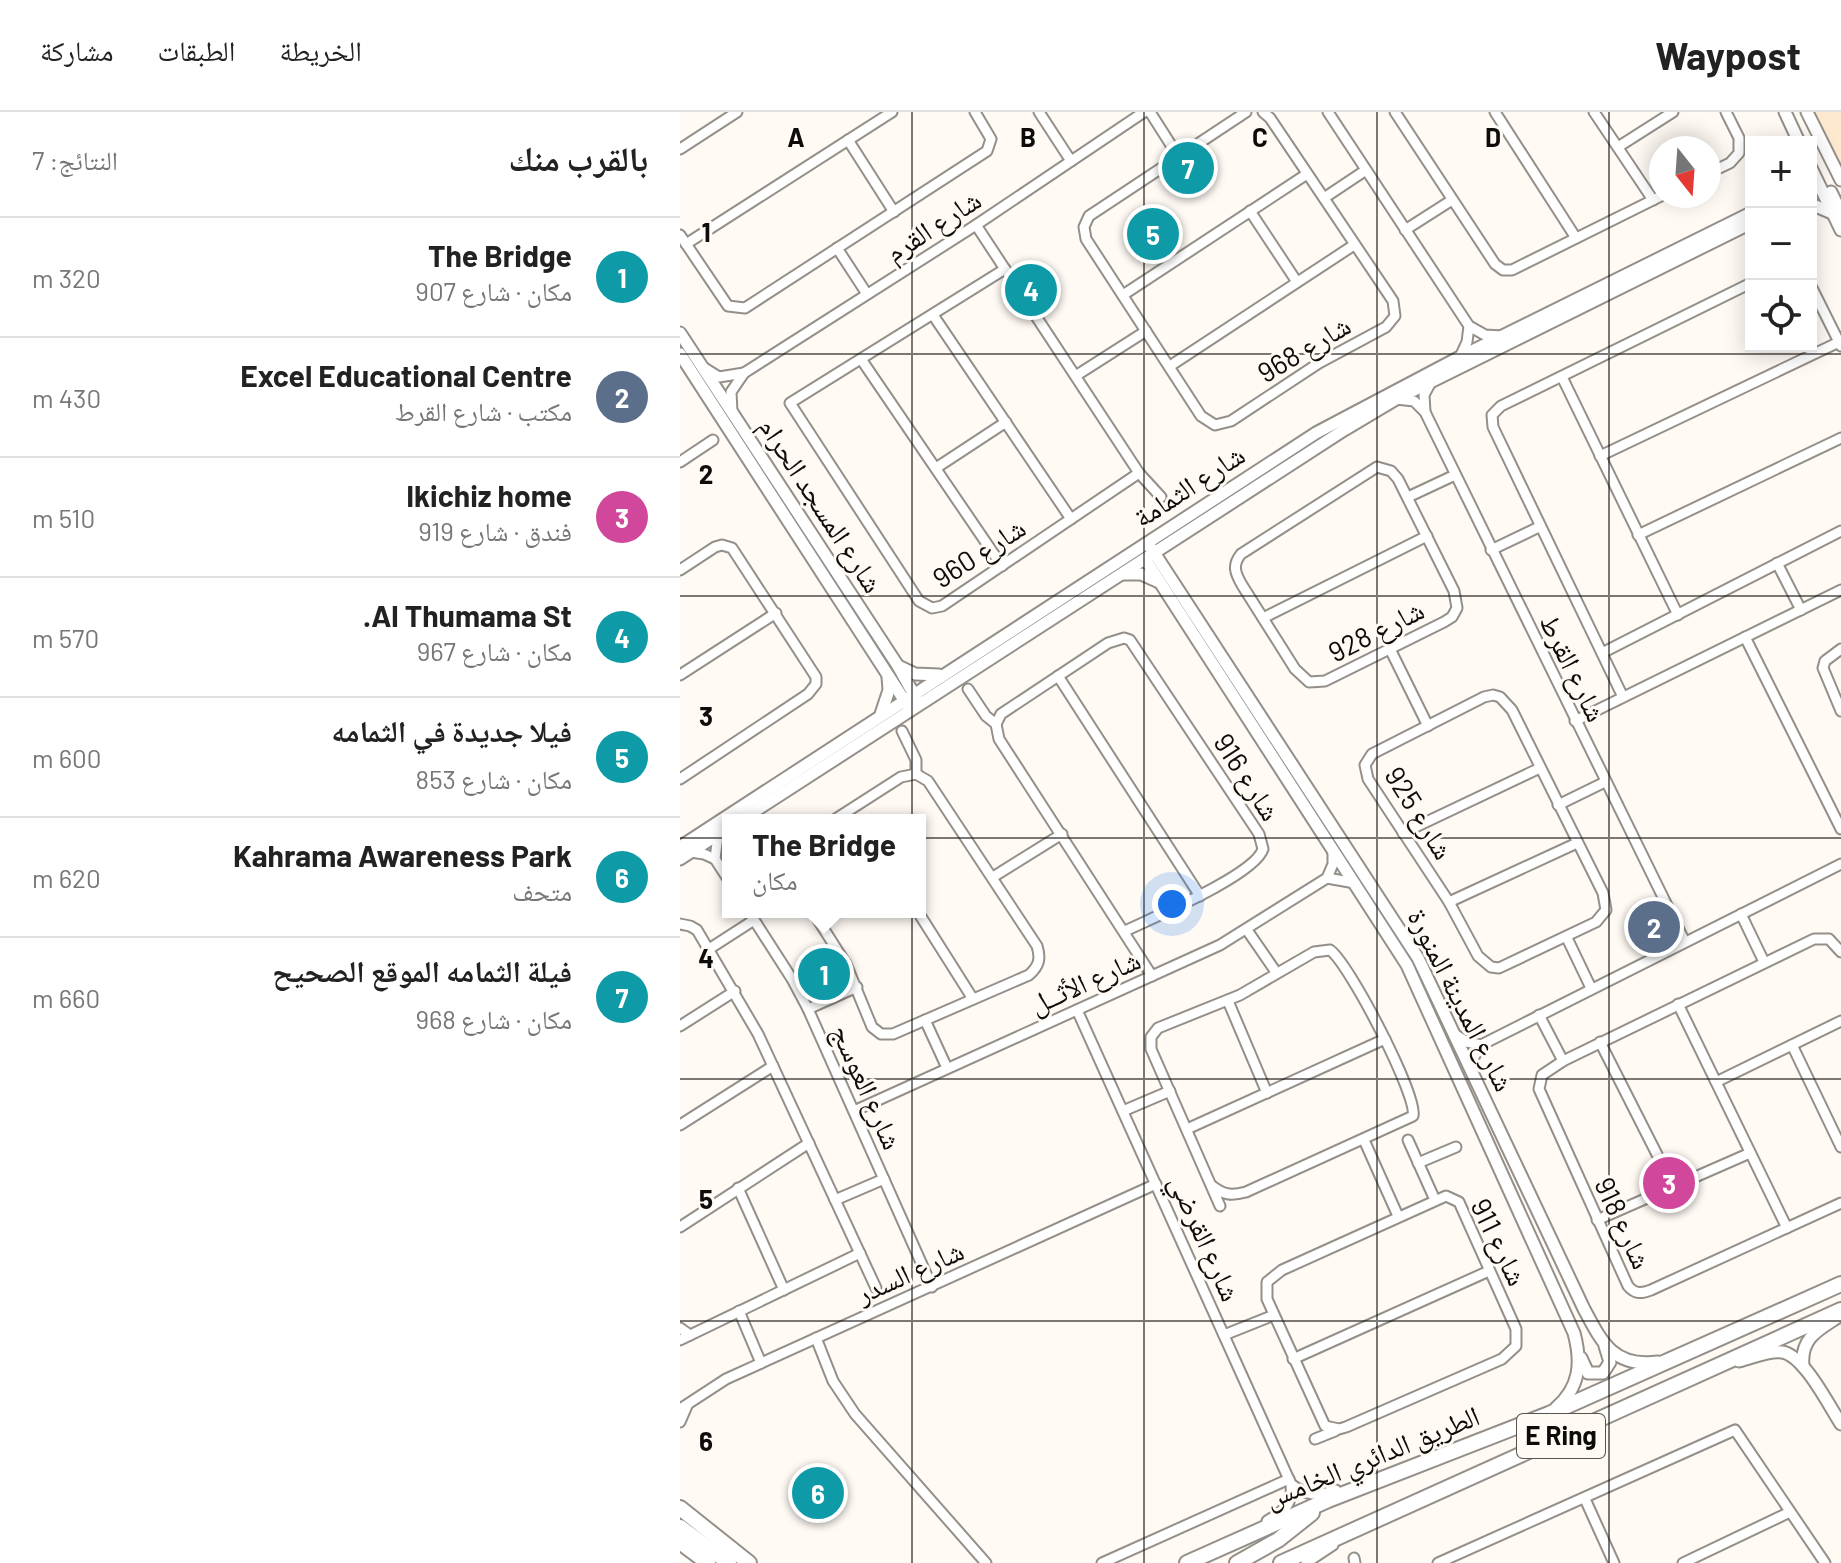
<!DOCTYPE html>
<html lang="ar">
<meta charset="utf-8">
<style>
:root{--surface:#fff;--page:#f2f2f2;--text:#222;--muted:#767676;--line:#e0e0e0;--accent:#1a73e8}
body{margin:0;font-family:Barlow,"Noto Naskh Arabic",sans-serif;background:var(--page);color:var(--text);direction:rtl}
.controls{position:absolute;right:24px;top:24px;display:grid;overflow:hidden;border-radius:0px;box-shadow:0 4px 20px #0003}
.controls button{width:72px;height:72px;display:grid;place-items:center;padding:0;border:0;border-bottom:2px solid var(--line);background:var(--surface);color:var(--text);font:40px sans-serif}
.compass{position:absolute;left:969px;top:24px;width:72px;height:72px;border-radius:50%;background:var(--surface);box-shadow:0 4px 20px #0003;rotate:163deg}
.you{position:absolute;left:492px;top:792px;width:28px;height:28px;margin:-20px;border:6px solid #fff;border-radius:50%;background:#1a73e8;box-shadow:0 0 0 12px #1a73e833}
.badge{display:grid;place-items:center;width:52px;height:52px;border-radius:50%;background:var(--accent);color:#fff;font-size:26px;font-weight:700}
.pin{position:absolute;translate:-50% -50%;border:4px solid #fff;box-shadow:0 2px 8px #0006}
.popup{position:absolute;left:42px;top:702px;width:204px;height:104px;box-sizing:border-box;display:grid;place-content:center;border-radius:0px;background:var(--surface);filter:drop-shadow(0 2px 6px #0005);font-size:26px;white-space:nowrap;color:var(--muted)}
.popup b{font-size:30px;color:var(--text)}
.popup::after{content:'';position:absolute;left:50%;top:100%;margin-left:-16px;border:16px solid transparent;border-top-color:var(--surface)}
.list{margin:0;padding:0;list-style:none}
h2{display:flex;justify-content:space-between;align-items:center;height:104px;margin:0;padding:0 32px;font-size:34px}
h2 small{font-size:26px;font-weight:400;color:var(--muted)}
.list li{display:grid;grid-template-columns:52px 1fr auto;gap:24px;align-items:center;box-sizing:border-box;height:120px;padding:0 32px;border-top:2px solid var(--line)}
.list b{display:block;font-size:30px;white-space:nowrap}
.list p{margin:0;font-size:26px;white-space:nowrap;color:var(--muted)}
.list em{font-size:26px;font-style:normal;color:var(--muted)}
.icon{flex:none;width:44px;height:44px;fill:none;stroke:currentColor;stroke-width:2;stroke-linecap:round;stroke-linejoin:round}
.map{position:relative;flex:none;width:1161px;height:1451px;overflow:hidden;direction:ltr}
header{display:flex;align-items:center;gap:48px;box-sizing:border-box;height:112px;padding:0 40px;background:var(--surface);border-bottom:2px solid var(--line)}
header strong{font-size:38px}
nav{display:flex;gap:44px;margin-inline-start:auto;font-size:28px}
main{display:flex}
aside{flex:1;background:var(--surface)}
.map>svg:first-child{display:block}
.green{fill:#fde9ce}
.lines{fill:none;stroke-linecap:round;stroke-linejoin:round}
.minor-casing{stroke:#948f88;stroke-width:13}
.tertiary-casing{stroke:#948f88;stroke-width:15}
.primary-casing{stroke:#948f88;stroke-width:18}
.minor{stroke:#fff;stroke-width:9}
.tertiary{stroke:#fff;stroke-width:11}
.primary{stroke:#fff;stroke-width:14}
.grid{fill:none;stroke:#0e0c0a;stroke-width:2;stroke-opacity:0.55}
.labels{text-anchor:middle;stroke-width:6;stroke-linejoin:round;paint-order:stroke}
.shield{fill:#fffaf4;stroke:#565350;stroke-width:2}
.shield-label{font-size:26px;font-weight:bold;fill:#0e0c0a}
.street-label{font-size:28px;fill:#0e0c0a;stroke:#fffaf4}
.grid-label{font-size:26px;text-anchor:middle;font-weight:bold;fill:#0e0c0a;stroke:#fffaf4;stroke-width:6;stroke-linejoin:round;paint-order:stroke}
</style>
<header>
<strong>Waypost</strong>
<nav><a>الخريطة</a><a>الطبقات</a><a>مشاركة</a></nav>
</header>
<main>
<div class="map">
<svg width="1161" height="1451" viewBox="0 0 1161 1451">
<rect width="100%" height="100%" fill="#fffaf4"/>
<polygon class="green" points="1135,0 1161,0 1161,54"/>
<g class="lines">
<g class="minor-casing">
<g id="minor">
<polyline points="359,0 391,49"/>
<polyline points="470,0 498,44"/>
<polyline points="566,0 409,104 404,115 406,127 521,304 535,313 551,309 639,251 706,215 715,204 713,189 590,6 583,0"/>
<polyline points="648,0 789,214 805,223 823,224"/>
<polyline points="715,0 815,152 823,158 832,158 981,84"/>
<polyline points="815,0 896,126"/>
<polyline points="914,0 973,88"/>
<polyline points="168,28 214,100"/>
<polyline points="938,35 993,0"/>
<polyline points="0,37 57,0"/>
<polyline points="1029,61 1050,51 1059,41 1059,26 1046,0"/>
<polyline points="644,86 686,58"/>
<polyline points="570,99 617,170"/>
<polyline points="296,113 459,361 481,385"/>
<polyline points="725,118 772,88"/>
<polyline points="0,123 48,194 65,196 307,39 311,27 295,0"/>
<polyline points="6,132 212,0"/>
<polyline points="157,136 187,182"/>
<polyline points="325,157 110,291 239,489 252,496 262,494 459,361"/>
<polyline points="1131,174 1161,234"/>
<polyline points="443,183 627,62"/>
<polyline points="253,203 391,407"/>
<polyline points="780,245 787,230 789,214"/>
<polyline points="181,247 322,454"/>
<polyline points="490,254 674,133"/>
<polyline points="23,255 39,265 64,261"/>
<polyline points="397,263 466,219"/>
<polyline points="882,265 998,503"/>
<polyline points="716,287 734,289 745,300 1005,830"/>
<polyline points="52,300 51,280 64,261 296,113 464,0"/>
<polyline points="745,300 744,283 751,270"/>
<polyline points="920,344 1159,230"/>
<polyline points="0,350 33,328"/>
<path d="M 697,355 L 711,359 L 718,367 L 774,479 L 777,496 L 772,505 L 764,510 L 645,569 L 629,570 L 615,557 L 562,473 C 555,461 552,453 561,442 Z"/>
<polyline points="256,356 326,310"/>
<polyline points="728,385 775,363"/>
<polyline points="958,423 1161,326"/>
<polyline points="811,438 859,415"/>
<polyline points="1097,451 1121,498"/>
<polyline points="0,458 35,435 42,433 52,436 136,565 136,572 128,582 0,667"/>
<polyline points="583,506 747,424"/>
<polyline points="1065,525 1161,717"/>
<polyline points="710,537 748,614"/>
<polyline points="1161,537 1145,549 1143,556 1161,599"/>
<polyline points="922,541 1161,419"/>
<polyline points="0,563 96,501"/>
<polyline points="378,564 520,784"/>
<polyline points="288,577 306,604 316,612 319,627 472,864"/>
<polygon points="813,583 820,585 832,598 923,781 926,798 916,810 819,856 811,855 798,844 769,790 688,667 685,653 692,642 804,585"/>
<polyline points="943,585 813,315 812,303 821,294 1071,171"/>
<polyline points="895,609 1161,478"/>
<path d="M 316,612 L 321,602 L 428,531 L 444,526 L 450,528 L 579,722 L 583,737 C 575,763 472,806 445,819"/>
<polyline points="222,619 236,648 236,662"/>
<polyline points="878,693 925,670"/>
<polyline points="154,708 221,665 236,662"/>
<polyline points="723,721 860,656"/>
<polyline points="38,723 35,747 48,767"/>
<polyline points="11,740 24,742 35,747"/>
<polyline points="313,765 382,722"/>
<polyline points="647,766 675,771"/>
<polyline points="769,790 897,731"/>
<polyline points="69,800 112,867 128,897 252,1175"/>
<path d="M 133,800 L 166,852 L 192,915 L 201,922 L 213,922 L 349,863 C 359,854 361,847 357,834 L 248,669 L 236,662"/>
<polyline points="238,800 293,887"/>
<polyline points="1061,802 1084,850"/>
<polyline points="0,812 10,814 17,818 78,922 196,1176"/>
<polyline points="567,818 596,860"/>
<polyline points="887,826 911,876"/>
<polyline points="29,837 74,808"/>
<path d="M 1161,840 L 1149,827 L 1134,827 L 883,949 L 862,963 L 859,977 L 948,1174 C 955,1182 961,1182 971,1178 L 1161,1091"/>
<polyline points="548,889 587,981"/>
<polyline points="998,892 1107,1116"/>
<polyline points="128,897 177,875"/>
<path d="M 397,898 L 611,1372 C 613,1394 604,1398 587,1409"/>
<polyline points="859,903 883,949"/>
<polyline points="245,908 267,956"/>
<polyline points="0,914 55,879"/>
<polyline points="776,923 787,930 801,933"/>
<polyline points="920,930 993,1074"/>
<polyline points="1112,933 1161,1035"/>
<polyline points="792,958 794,945 801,933 1161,752"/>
<polyline points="1036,970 1161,909"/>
<polyline points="174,999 540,833 647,766 653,752 653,738"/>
<polyline points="443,999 490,979"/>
<polyline points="0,1013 93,954"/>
<polyline points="507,1017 705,927"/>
<polyline points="684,1028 718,1104"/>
<polyline points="728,1028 755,1088"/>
<polyline points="738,1051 776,1035"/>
<path d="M 531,1073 C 543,1083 551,1084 566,1080 L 733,1004 C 738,984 669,851 650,838 L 634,840 L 560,883 L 478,916 L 471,925 L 471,937 L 540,1094"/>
<polyline points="58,1076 104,1178"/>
<polygon points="766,1084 779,1090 836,1217 836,1234 822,1247 666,1315 659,1317 645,1314 587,1187 587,1170 602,1158"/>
<polyline points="155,1088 204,1067"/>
<polyline points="917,1108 1070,1041"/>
<polyline points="0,1115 129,1031"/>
<polyline points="59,1199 81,1251"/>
<polyline points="0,1216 10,1223"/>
<polyline points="544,1223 594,1203"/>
<polyline points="136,1226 153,1269 175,1302 306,1451"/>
<polyline points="0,1228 180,1141"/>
<polyline points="613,1247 809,1159"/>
<polyline points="0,1297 46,1267 476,1072"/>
<polyline points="0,1310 7,1294"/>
<polyline points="635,1327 655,1319"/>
<path d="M 611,1372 C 627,1384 637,1385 656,1378"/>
<polyline points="905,1387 934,1451"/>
<polyline points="674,1446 675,1451"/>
<polyline points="422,1451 609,1367"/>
<polyline points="626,1451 653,1433"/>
<polyline points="758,1451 1055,1318 1145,1451"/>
<polyline points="1003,1451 1110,1400"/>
</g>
</g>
<g class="tertiary-casing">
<g id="tertiary">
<polyline points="1105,0 1119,30"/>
<polyline points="1127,0 1161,68"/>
<polyline points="1131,56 1161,118"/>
<polyline points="1151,80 1161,101"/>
<polyline points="1131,92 1152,101"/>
<polyline points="0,221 218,554 237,588"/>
<polyline points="0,242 228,594"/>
<path d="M 471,436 L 738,846 L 904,1197 C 922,1231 934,1256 978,1250"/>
<path d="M 465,447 L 727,853 L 894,1221 C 902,1251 900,1275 876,1296"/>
<polyline points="442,462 461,462 479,470"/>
<polyline points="218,554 235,562 259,563"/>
<polyline points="201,602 209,578 208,565"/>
<polyline points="61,708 664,318 716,287 1071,111"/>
<polyline points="0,735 636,321 780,245 1071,101"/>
<polyline points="0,747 48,716"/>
<polyline points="901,1246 908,1261 923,1261 930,1250 925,1234"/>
<path d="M 1059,1249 C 1072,1246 1089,1238 1102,1240 C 1124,1243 1149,1294 1161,1312"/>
<path d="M 1123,1254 C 1120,1225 1140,1217 1161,1203"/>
</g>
</g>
<g class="primary-casing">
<g id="primary">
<polyline points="0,1396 69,1451"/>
<polyline points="0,1415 49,1451"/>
<polyline points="0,1430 28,1451"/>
<polyline points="507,1451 648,1388 869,1302 1161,1172"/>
<polyline points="557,1451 598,1428 632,1401"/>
<polyline points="601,1451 1161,1198"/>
</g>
</g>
<use href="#minor" class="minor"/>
<use href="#tertiary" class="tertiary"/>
<use href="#primary" class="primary"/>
</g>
<path class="grid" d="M 232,0 L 232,1451M 464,0 L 464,1451M 697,0 L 697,1451M 929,0 L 929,1451M 0,242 L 1161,242M 0,484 L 1161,484M 0,726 L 1161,726M 0,967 L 1161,967M 0,1209 L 1161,1209"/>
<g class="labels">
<rect class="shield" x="837" y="1302" width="88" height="44" rx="6"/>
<g class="shield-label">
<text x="881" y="1333">E Ring</text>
</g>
<g class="street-label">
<text transform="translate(253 114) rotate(-33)" y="10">شارع القرم</text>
<text transform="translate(624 237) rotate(-31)" y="10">شارع 968</text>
<text transform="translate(509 374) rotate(-33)" y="10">شارع الثمامة</text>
<text transform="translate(141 393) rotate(57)" y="10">شارع المسجد الحرام</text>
<text transform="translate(299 441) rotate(-33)" y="10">شارع 960</text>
<text transform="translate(696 519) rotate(-27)" y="10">شارع 928</text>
<text transform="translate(893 556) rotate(64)" y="10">شارع القرط</text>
<text transform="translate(567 665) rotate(57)" y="10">شارع 916</text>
<text transform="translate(739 701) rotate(58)" y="10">شارع 925</text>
<text transform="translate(405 870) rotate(-24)" y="10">شارع الأثــل</text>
<text transform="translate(781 888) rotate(63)" y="10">شارع المدينة المنورة</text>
<text transform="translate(187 975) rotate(66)" y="10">شارع العوسج</text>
<text transform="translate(943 1111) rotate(65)" y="10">شارع 918</text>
<text transform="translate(525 1126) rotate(66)" y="10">شارع القرضي</text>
<text transform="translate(819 1130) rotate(64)" y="10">شارع 911</text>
<text transform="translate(230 1160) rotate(-24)" y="10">شارع السدر</text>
<text transform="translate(692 1345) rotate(-22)" y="10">الطريق الدائري الخامس</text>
</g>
</g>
<g class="grid-label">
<text x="116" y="35">A</text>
<text x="348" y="35">B</text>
<text x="580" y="35">C</text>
<text x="813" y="35">D</text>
<text x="26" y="130">1</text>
<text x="26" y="372">2</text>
<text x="26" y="614">3</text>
<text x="26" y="856">4</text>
<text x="26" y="1097">5</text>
<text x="26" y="1339">6</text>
</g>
</svg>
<div class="controls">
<button>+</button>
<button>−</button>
<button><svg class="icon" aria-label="locate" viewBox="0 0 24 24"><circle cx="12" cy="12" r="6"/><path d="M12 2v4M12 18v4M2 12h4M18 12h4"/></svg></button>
</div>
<svg class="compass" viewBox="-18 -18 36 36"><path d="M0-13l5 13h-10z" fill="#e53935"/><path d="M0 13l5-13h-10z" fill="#767676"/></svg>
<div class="you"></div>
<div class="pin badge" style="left:144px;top:862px;background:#0f9aa8">1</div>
<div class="popup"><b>The Bridge</b>مكان</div>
<div class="pin badge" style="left:974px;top:815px;background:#5c6f8a">2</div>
<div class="pin badge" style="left:989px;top:1071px;background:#d1479c">3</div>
<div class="pin badge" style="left:351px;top:178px;background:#0f9aa8">4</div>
<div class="pin badge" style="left:473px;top:122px;background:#0f9aa8">5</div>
<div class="pin badge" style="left:138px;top:1381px;background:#0f9aa8">6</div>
<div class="pin badge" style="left:508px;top:56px;background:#0f9aa8">7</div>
</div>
<aside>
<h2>بالقرب منك<small>النتائج: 7</small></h2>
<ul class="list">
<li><span class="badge" style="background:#0f9aa8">1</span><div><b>The Bridge</b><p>مكان · شارع 907</p></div><em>320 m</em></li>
<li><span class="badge" style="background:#5c6f8a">2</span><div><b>Excel Educational Centre</b><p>مكتب · شارع القرط</p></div><em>430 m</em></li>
<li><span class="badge" style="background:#d1479c">3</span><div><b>Ikichiz home</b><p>فندق · شارع 919</p></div><em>510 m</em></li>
<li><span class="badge" style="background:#0f9aa8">4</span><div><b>Al Thumama St.</b><p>مكان · شارع 967</p></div><em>570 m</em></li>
<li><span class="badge" style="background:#0f9aa8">5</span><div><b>فيلا جديدة في الثمامه</b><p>مكان · شارع 853</p></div><em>600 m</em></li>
<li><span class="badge" style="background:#0f9aa8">6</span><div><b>Kahrama Awareness Park</b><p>متحف</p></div><em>620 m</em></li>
<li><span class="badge" style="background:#0f9aa8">7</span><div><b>فيلة الثمامه الموقع الصحيح</b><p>مكان · شارع 968</p></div><em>660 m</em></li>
</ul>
</aside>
</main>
